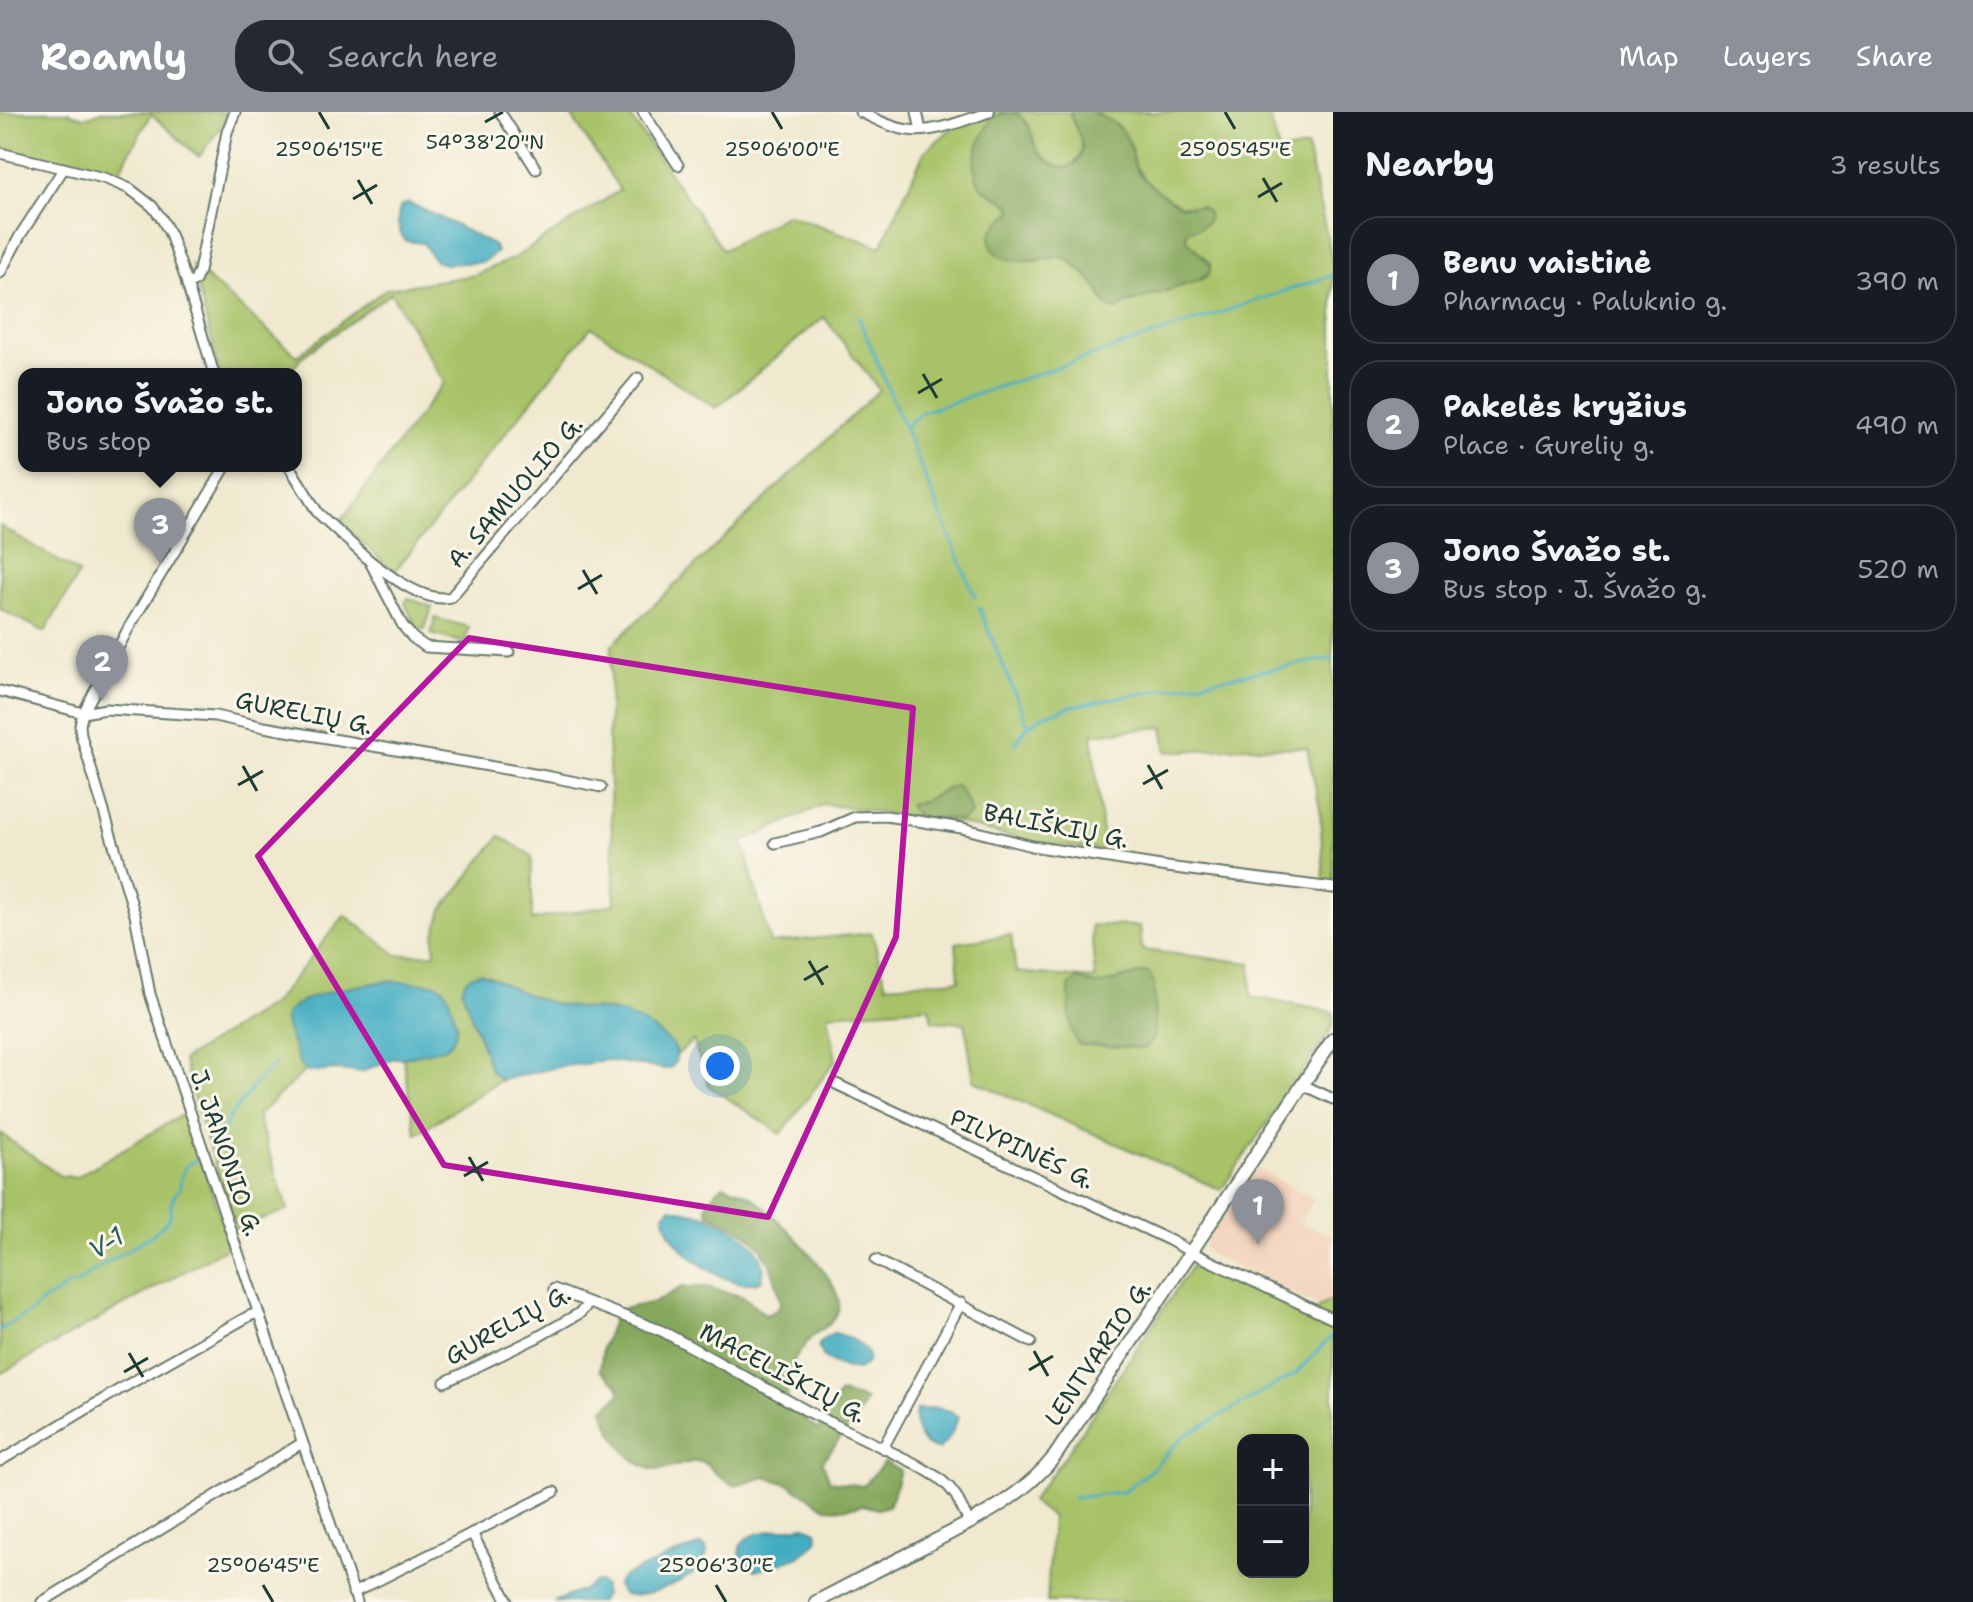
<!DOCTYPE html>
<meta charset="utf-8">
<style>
:root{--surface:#171b24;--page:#242831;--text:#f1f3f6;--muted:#9ea1a6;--line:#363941;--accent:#8c9099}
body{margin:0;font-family:"Shantell Sans",sans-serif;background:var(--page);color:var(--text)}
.controls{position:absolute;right:24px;bottom:24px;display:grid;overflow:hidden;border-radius:16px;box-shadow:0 8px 32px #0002}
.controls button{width:72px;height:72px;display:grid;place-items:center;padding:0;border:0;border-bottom:2px solid var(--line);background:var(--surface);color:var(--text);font:40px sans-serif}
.you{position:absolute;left:720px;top:954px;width:28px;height:28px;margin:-20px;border:6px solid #fff;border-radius:50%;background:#1a73e8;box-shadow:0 0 0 12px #1a73e833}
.badge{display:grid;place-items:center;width:52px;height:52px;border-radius:50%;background:var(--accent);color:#fff;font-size:26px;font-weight:700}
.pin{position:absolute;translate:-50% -66px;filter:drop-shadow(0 2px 4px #0008)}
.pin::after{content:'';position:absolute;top:42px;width:28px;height:24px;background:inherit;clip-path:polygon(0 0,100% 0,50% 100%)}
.popup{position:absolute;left:18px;top:256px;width:284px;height:104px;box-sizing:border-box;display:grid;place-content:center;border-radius:16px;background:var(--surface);filter:drop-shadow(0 2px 6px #0005);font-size:26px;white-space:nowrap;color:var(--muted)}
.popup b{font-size:30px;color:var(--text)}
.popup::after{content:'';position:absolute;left:50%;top:100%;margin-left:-16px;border:16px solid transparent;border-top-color:var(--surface)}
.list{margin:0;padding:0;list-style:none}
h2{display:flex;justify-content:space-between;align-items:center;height:104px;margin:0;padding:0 32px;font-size:34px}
h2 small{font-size:26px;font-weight:400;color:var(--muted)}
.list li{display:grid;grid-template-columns:52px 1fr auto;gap:24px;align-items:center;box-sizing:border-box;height:128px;margin:0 16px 16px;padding:0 16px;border:2px solid var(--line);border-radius:32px}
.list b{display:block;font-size:30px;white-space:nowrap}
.list p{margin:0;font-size:26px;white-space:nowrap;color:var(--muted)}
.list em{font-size:26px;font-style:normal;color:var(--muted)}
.icon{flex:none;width:44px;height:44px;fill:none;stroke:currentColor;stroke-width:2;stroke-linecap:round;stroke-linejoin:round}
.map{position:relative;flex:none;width:1333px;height:1490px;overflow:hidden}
header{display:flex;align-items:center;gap:48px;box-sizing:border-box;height:112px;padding:0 40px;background:var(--accent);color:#fff}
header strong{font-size:38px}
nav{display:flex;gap:44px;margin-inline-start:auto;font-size:28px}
.search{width:560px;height:72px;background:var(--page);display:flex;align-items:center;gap:20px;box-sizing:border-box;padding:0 28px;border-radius:32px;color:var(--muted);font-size:30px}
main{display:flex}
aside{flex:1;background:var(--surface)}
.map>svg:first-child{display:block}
.built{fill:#f3d4be}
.green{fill:#a8c268;stroke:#64804e;stroke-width:2;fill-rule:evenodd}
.forest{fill:#86a85c;stroke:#527248;stroke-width:2}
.water{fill:#43adc2;stroke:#31757b;stroke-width:2}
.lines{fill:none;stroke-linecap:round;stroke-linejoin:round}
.stream{stroke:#43adc2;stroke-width:3}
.street-casing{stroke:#68796a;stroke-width:13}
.secondary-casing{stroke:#68796a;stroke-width:16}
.street{stroke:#fff;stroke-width:9}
.secondary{stroke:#fff;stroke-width:12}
.marked{fill:none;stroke:#b5179e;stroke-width:6;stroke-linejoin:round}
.ticks{fill:none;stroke:#1f3d34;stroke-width:3}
.labels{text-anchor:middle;stroke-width:6;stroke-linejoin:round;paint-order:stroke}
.street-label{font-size:24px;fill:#1f3d34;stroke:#fbf7ec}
.water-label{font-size:26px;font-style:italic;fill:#2a5f5f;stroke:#fbf7ec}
.ticks-label{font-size:20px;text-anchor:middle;fill:#1f3d34;stroke:#fbf7ec;stroke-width:6;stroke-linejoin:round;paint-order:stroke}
</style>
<header>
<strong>Roamly</strong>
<div class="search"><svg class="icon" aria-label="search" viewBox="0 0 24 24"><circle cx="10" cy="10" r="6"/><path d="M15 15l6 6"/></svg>Search here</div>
<nav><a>Map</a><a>Layers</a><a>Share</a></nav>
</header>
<main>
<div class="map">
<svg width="1333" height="1490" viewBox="0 0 1333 1490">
<rect width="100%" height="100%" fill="#fbf7ec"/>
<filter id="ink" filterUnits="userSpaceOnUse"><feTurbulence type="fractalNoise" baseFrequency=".0125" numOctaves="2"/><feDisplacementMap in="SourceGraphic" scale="16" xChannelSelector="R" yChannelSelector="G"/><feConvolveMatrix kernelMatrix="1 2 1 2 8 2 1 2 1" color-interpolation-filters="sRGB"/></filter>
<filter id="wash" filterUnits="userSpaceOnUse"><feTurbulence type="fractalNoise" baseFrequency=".006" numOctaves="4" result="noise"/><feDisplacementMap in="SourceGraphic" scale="32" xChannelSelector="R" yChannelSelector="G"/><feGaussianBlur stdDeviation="1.8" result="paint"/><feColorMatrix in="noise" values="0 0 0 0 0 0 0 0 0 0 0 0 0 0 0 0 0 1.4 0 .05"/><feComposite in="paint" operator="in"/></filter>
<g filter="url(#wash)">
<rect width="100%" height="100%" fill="#f0e9cf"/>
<polygon class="built" points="1255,1056 1314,1087 1300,1111 1333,1123 1333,1187 1319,1195 1207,1141 1204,1136 1205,1130"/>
<g class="green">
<path d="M 0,0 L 69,0 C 81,6 88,7 100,0 L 232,0 L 199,45 L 151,2 L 117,63 L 0,37 Z"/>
<path d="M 569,0 L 627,0 L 723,138 L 787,102 L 881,135 L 924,40 L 971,0 L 1007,0 L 994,5 L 990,81 C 1000,85 1008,88 1013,99 L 995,115 L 1045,147 L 1056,144 L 1065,145 L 1096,172 L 1106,193 L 1127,191 L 1200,168 L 1209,162 L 1210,152 L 1186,128 L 1187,119 L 1201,94 L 1181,94 L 1170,88 L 1147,70 L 1134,52 L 1130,32 L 1118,14 L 1090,0 L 1269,0 L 1279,40 L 1307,35 L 1333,151 L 1333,771 L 1324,770 L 1320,697 L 1307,636 L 1242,635 L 1167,640 L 1163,615 L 1092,622 L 1104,739 L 1026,729 L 961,712 L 824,692 L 743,730 L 770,831 L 872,821 L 886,873 L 959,868 L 956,831 L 1011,823 L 1016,860 L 1095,867 L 1091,813 L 1140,814 L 1142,838 L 1251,851 L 1251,885 L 1333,900 L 1333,915 L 1221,1078 L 974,969 L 965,911 L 932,909 L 929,895 L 828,902 L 836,948 L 781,1022 L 709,974 L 693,928 L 677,943 L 677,939 C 661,928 642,911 625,903 C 609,895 587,898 569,895 C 540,890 514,878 488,863 L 462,878 L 491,959 L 501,968 L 416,1022 L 403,946 L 444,936 L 299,951 L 305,959 L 257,1004 L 288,1098 L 236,1117 L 196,995 L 183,948 L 274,891 L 345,803 L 397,843 L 435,842 L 434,825 L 442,798 L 500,724 L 532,744 L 532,808 L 615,792 L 608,627 L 612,533 L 879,278 L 824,205 L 716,296 L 591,215 L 394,460 L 340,410 L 444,270 L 391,181 L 303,244 L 288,262 L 220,262 L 192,153 L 297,244 L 386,177 L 475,163 L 514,146 L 620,78 ZM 950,675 L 961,679 L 971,701 L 958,709 L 952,706 L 936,708 L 911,692 C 925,691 936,681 950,675 Z"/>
<path d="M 1013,0 L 1070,0 C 1072,13 1083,24 1082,36 C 1082,43 1078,48 1073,52 C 1061,62 1043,48 1036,37 C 1027,23 1030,8 1013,0 Z"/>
<polygon points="0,414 79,461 45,520 0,497"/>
<polygon points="408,486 432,495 425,517 417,517 405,491"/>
<polygon points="435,506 469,515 465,531 431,522"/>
<polygon points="185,1001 230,1134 0,1262 0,1021 60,1064 76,1065"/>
<path d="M 1196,1152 L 1202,1152 L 1314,1203 L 1319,1195 L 1333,1187 L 1333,1490 L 1047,1490 L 1052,1405 L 1031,1389 L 1065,1344 L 1191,1155 ZM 1243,1328 L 1303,1328 L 1303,1460 L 1243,1460 Z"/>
</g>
<g class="forest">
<path d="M 1007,0 L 1018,2 C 1022,6 1028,12 1030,17 C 1033,26 1033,34 1040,41 C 1050,52 1065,63 1078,48 C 1080,46 1082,40 1082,37 C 1083,24 1072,13 1070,0 C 1076,0 1083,0 1089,0 C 1102,2 1123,16 1128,28 C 1132,38 1132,49 1137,58 C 1145,70 1158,80 1170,88 C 1170,88 1180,93 1181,94 C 1190,96 1204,89 1208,102 C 1211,114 1195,117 1187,119 L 1186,127 L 1210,152 C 1212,161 1207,163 1200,168 L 1127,191 C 1122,195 1117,200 1111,197 C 1102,193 1101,178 1094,171 C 1088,164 1073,150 1066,146 C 1058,142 1050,147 1042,148 C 1027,150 997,151 991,133 C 986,117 1003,108 1013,99 C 1007,87 999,86 988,80 C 969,67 974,45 981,27 C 988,11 990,6 1007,0 Z"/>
<path d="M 957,674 L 967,690 L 971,701 C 967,705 965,708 960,709 C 957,709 955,707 953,707 C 938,705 918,712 909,694 L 911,692 C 928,691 940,677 957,674 Z"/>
<path d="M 1146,860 L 1151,864 L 1154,872 L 1155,924 L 1146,936 L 1079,933 C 1067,916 1070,894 1069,874 L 1078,867 L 1098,873 Z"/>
<path d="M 724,1073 C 733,1077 744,1079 752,1085 C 774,1102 843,1168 839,1195 C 837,1210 826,1214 815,1222 C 810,1225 807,1231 803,1236 C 785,1258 786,1265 788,1293 L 818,1318 L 840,1281 L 866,1288 L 858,1303 L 822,1350 L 830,1369 L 863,1374 L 885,1350 L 900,1358 L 893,1384 L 888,1394 L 878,1397 L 863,1393 L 842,1397 L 826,1396 L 788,1372 L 765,1365 L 736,1374 C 731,1371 725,1369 720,1365 C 713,1360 710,1352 701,1350 C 688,1347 673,1358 659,1358 C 630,1357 611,1322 603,1298 L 621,1281 L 617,1272 L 600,1258 L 603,1234 L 617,1198 L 655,1190 L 682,1175 L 707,1175 L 744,1185 L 766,1203 L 777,1198 L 781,1190 C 777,1173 773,1156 764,1141 C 754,1122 727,1110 708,1101 L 706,1094 L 716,1079 Z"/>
</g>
<g class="water">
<path d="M 408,91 C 437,103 465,118 493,133 L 497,140 L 483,150 L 445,152 L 435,149 L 423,131 L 406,129 C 397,119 396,106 401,94 Z"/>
<path d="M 480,861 C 498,866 513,878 531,884 C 544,889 559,894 573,895 C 589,898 606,897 622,902 C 642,908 659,920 674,934 C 678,942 677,951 670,956 L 665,957 L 605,948 L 585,952 L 562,954 L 501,968 L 491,959 L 462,878 C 463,867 470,864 480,861 Z"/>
<path d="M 387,869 L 437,872 L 443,876 L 448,883 L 457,914 L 455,922 L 451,930 L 444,936 L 403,946 L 394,946 L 361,960 L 337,958 L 311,960 L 305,959 C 298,950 295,941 292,931 C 290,924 284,914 285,907 C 290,881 365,873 387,869 Z"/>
<path d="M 671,1096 C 683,1099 697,1100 709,1105 C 733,1114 774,1139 761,1169 C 733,1180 689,1148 673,1126 C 668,1119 666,1111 664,1102 Z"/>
<path d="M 833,1221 C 850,1223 885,1243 858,1258 C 841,1255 823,1252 818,1234 L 824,1226 Z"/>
<path d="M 938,1296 L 950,1299 L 958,1305 C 955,1318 948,1328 939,1337 C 920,1336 912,1315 916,1298 Z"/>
<path d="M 806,1414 L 816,1419 L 818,1427 C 805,1447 777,1452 756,1458 C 749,1456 746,1453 742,1446 C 727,1418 789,1417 806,1414 Z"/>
<path d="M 701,1433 L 706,1435 L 707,1439 C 706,1446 704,1451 699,1457 C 684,1470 644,1487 624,1483 L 617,1475 L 617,1471 L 624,1464 L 678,1441 Z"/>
<polygon points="596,1470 599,1470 604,1474 604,1484 600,1490 553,1490 583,1478"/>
</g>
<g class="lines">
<g class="stream">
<polyline points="858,204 975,485"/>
<polyline points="904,316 920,301 1333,163"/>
<polyline points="979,495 1028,614"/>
<polyline points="1015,632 1028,614 1043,604 1073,594 1333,546"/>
<polyline points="211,1035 220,1027 228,1007 259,967 275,952"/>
<polyline points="0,1218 34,1198 44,1188 59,1180 68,1173 76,1172 92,1160 152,1123 170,1106 171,1093 175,1082 180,1076 181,1065 187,1053 198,1047"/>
<polyline points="1073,1386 1123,1380 1152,1357 1184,1324 1295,1262 1333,1223"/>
</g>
</g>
</g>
<g filter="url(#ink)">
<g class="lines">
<g class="street-casing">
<g id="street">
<polyline points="500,0 536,57"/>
<polyline points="643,0 678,53"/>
<path d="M 860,0 C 876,7 891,16 908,18 C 932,22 966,8 989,0"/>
<polyline points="917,0 921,18"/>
<polyline points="0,41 104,66 130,77 152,94 162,107 170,122 185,165 214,262"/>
<polyline points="0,161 21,122 64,56"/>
<polyline points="187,173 195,169 199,159 227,20 235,0"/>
<polyline points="226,354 128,517 83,601 80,613 81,623 135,803 150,882 357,1490"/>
<polyline points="289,354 318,401 369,448 403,514 413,526 426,535 509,540"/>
<path d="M 369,448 C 389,463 425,492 451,485 L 638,266"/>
<polyline points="0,579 83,601 106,597 215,604 264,615 551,665 601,675"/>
<polyline points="775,731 821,720 855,705 886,704 962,716 1032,734 1167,755 1333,776"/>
<polyline points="836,972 1169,1128 1191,1140 1333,1207"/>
<polyline points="1303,973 1333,987"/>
<polyline points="876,1148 1031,1230"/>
<polyline points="554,1177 662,1219 809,1300 914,1351 939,1366 949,1375 956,1384 969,1410"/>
<polyline points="445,1270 536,1226 580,1201 589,1191"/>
<polyline points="883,1336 961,1191"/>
<polyline points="0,1349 122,1276 249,1204 258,1201"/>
<polyline points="472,1421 508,1490"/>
<polyline points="353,1481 554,1380"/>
<polyline points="42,1490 302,1331"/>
</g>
</g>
<g class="secondary-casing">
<path id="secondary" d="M 816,1490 C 852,1471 889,1452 925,1434 C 973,1409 1021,1387 1055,1344 L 1333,927"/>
</g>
<use href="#street" class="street"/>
<use href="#secondary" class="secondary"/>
</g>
</g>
<path class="marked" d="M 469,526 L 913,596 L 896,825 L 768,1105 L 444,1053 L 258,744 Z"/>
<path class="ticks" d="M 319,0 L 329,17M 772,0 L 782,17M 1225,0 L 1235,17M 485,10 L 503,0M 1263,66 L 1277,90M 358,68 L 372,92M 1258,85 L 1282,71M 353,87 L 377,73M 923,262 L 937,286M 918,281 L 942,267M 583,458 L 597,482M 578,477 L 602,463M 1148,653 L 1162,677M 243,654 L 257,679M 1143,672 L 1168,658M 238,673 L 263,659M 809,849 L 823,873M 804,868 L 828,854M 469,1045 L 483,1069M 464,1064 L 488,1050M 1034,1239 L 1048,1264M 129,1241 L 143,1265M 1029,1258 L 1053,1244M 124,1260 L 148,1246M 263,1473 L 273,1490M 716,1473 L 726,1490"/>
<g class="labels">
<g class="street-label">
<text transform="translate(515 380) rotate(-49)" y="8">A. SAMUOLIO G.</text>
<text transform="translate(304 601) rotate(11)" y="8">GURELIŲ G.</text>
<text transform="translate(1056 714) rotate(11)" y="8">BALIŠKIŲ G.</text>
<text transform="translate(1022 1037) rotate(25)" y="8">PILYPINĖS G.</text>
<text transform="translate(226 1041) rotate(71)" y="8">J. JANONIO G.</text>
<text transform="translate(508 1213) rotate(-29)" y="8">GURELIŲ G.</text>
<text transform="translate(1098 1241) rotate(-56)" y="8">LENTVARIO G.</text>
<text transform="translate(783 1261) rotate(28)" y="8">MACELIŠKIŲ G.</text>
</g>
<g class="water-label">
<text transform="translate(106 1131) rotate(-32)" y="9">V-1</text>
</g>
</g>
<g class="ticks-label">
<text x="485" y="37">54°38'20"N</text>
<text x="782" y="44">25°06'00"E</text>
<text x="1235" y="44">25°05'45"E</text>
<text x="329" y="44">25°06'15"E</text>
<text x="263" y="1460">25°06'45"E</text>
<text x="716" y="1460">25°06'30"E</text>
</g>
</svg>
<div class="controls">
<button>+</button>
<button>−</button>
</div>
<div class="you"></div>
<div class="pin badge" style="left:1258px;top:1133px">1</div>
<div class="pin badge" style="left:102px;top:589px">2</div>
<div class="pin badge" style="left:160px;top:452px">3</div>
<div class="popup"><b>Jono Švažo st.</b>Bus stop</div>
</div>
<aside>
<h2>Nearby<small>3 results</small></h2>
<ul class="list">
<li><span class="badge">1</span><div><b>Benu vaistinė</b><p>Pharmacy · Paluknio g.</p></div><em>390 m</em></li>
<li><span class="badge">2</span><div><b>Pakelės kryžius</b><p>Place · Gurelių g.</p></div><em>490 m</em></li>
<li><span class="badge">3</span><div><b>Jono Švažo st.</b><p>Bus stop · J. Švažo g.</p></div><em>520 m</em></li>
</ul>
</aside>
</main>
